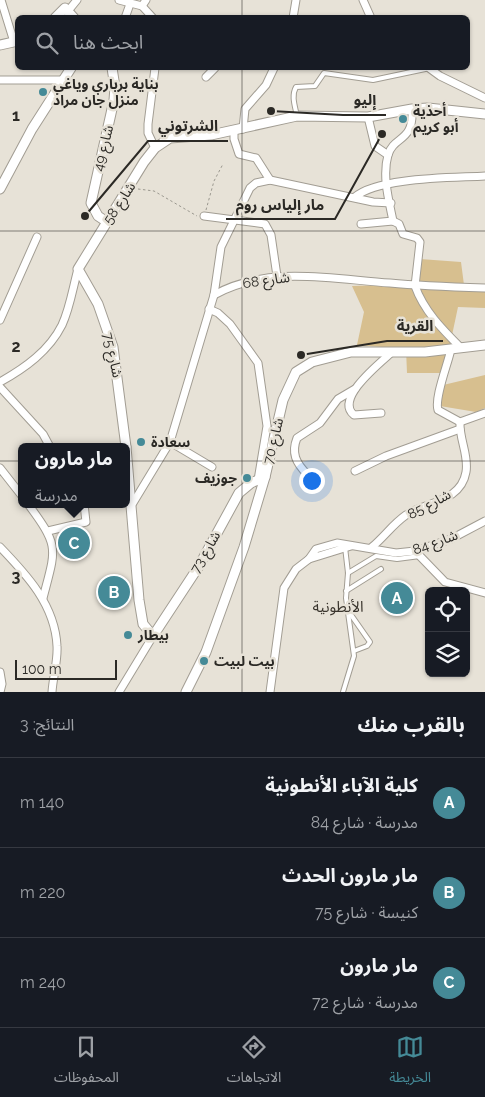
<!DOCTYPE html>
<html lang="ar">
<meta charset="utf-8">
<style>
:root{--surface:#171b24;--page:#242831;--text:#f1f3f6;--muted:#9ea1a6;--line:#363941;--accent:#458a97}
body{margin:0;font-family:Raleway,"Noto Sans Arabic",sans-serif;background:var(--page);color:var(--text);direction:rtl}
.controls{position:absolute;right:15px;bottom:15px;display:grid;overflow:hidden;border-radius:8px;box-shadow:0 1px 4px #0004}
.controls button{width:45px;height:45px;display:grid;place-items:center;padding:0;border:0;border-bottom:1px solid var(--line);background:var(--surface);color:var(--text);font:25px sans-serif}
.scale{position:absolute;left:15px;bottom:12px;width:102px;box-sizing:border-box;padding-left:5px;border:2px solid #2b2925;border-top:0;font-size:14px;line-height:18px;white-space:nowrap;color:#2b2925;-webkit-text-stroke:4px #e7e2d7;paint-order:stroke}
.you{position:absolute;left:311px;top:480px;width:18px;height:18px;margin:-12px;border:4px solid #fff;border-radius:50%;background:#1a73e8;box-shadow:0 0 0 8px #1a73e833}
.badge{display:grid;place-items:center;width:32px;height:32px;border-radius:50%;background:var(--accent);color:#fff;font-size:16px;font-weight:700}
.pin{position:absolute;translate:-50% -50%;border:2px solid #fff;box-shadow:0 1px 5px #0006}
.popup{position:absolute;left:18px;top:443px;width:112px;height:65px;box-sizing:border-box;display:grid;place-content:center;border-radius:8px;background:var(--surface);filter:drop-shadow(0 1px 4px #0005);font-size:16px;white-space:nowrap;color:var(--muted)}
.popup b{font-size:19px;color:var(--text)}
.popup::after{content:'';position:absolute;left:50%;top:100%;margin-left:-10px;border:10px solid transparent;border-top-color:var(--surface)}
.list{margin:0;padding:0;list-style:none}
h2{display:flex;justify-content:space-between;align-items:center;height:65px;margin:0;padding:0 20px;font-size:21px}
h2 small{font-size:16px;font-weight:400;color:var(--muted)}
.list li{display:grid;grid-template-columns:32px 1fr auto;gap:15px;align-items:center;box-sizing:border-box;height:90px;padding:0 20px;border-top:1px solid var(--line)}
.list b{display:block;font-size:19px;white-space:nowrap}
.list p{margin:0;font-size:16px;white-space:nowrap;color:var(--muted)}
.list em{font-size:16px;font-style:normal;color:var(--muted)}
.icon{flex:none;width:28px;height:28px;fill:none;stroke:currentColor;stroke-width:2;stroke-linecap:round;stroke-linejoin:round}
.map{position:relative;flex:none;width:485px;height:692px;overflow:hidden;direction:ltr}
.search{position:absolute;background:var(--surface);box-shadow:0 1px 4px #0004;left:15px;right:15px;top:15px;height:55px;display:flex;align-items:center;gap:12px;box-sizing:border-box;padding:0 18px;border-radius:8px;color:var(--muted);font-size:19px}
.sheet{height:335px;background:var(--surface)}
nav{display:flex;justify-content:space-around;align-items:center;box-sizing:border-box;height:70px;border-top:1px solid var(--line);background:var(--surface);font-size:14px;color:var(--muted)}
nav a{display:grid;justify-items:center;gap:2px}
nav .on{color:var(--accent)}
.map>svg:first-child{display:block}
.green{fill:#d7bf8f}
.lines{fill:none;stroke-linecap:round;stroke-linejoin:round}
.service-casing{stroke:#a29d93;stroke-width:6}
.minor-casing{stroke:#a29d93;stroke-width:9}
.tertiary-casing{stroke:#a29d93;stroke-width:11}
.path{stroke:#9b988f;stroke-width:1;stroke-dasharray:2.5 2.5;stroke-linecap:butt}
.service{stroke:#fff;stroke-width:4}
.minor{stroke:#fff;stroke-width:7}
.tertiary{stroke:#fff;stroke-width:9}
.grid{fill:none;stroke:#2b2925;stroke-width:1;stroke-opacity:0.55}
.poi-dot{fill:#458a97;stroke:#e7e2d7;stroke-width:2}
.labels{text-anchor:middle;stroke-width:5;stroke-linejoin:round;paint-order:stroke}
.poi-label{font-size:14px;font-weight:bold;fill:#2b2925;stroke:#e7e2d7;text-anchor:start}
.street-label{font-size:14px;fill:#2b2925;stroke:#e7e2d7}
.neighbourhood-label{font-size:15px;fill:#3a352d;stroke:#e7e2d7}
.grid-label{font-size:16px;text-anchor:middle;font-weight:bold;fill:#2b2925;stroke:#e7e2d7;stroke-width:5;stroke-linejoin:round;paint-order:stroke}
.leader{fill:none;stroke:#2b2925;stroke-width:2}
.callout-dot{fill:#2b2925;stroke:#e7e2d7;stroke-width:2}
.callout-label{font-size:15px;text-anchor:middle;font-weight:bold;fill:#2b2925;stroke:#e7e2d7;stroke-width:5;stroke-linejoin:round;paint-order:stroke}
</style>
<div class="map">
<svg width="485" height="692" viewBox="0 0 485 692">
<rect width="100%" height="100%" fill="#e7e2d7"/>
<g class="green">
<polygon points="420,259 461,262 464,285 485,289 485,308 458,307 444,373 407,373 406,349 357,345 364,312 352,286 417,284"/>
<polygon points="485,375 485,408 476,412 440,406 439,386"/>
</g>
<g class="lines">
<g class="service-casing">
<g id="service">
<path d="M 297,116 C 295,106 291,96 296,87 L 315,86 L 324,73 L 373,80 L 430,68"/>
<polyline points="348,573 376,556 397,559 420,556"/>
<polyline points="346,591 381,569"/>
<polyline points="349,612 370,642 367,646 354,651"/>
<polyline points="343,692 354,656 346,598 348,573 345,547"/>
</g>
</g>
<g class="minor-casing">
<g id="minor">
<polyline points="1,0 14,42"/>
<polyline points="119,0 142,6 146,0"/>
<polyline points="363,0 371,18"/>
<polyline points="142,6 153,18"/>
<polyline points="68,11 77,0"/>
<polyline points="125,18 130,4"/>
<polyline points="293,18 296,0"/>
<polyline points="429,68 440,76 485,98"/>
<polyline points="206,77 215,68"/>
<polyline points="1,80 62,80"/>
<path d="M 412,109 C 414,143 394,135 388,155 C 382,176 389,201 393,221 L 399,224 L 403,234 L 417,238 L 420,242 L 415,286 C 424,311 442,329 461,348"/>
<polyline points="368,117 375,146 388,155"/>
<polyline points="243,129 245,109 266,85 274,68"/>
<polyline points="234,131 234,139 239,154 256,158 270,180"/>
<polyline points="155,148 148,133 148,124 155,68"/>
<path d="M 355,197 C 378,177 453,178 485,176"/>
<polyline points="204,216 265,224 271,235 277,276"/>
<polyline points="361,224 393,221"/>
<path d="M 214,295 C 268,265 331,279 390,283 C 421,286 453,287 485,288"/>
<polyline points="209,309 218,313 230,324 258,363 267,426 258,480"/>
<polyline points="0,320 37,237"/>
<path d="M 451,349 C 448,364 434,398 438,410 L 460,422 L 485,413"/>
<path d="M 0,382 C 25,368 49,351 62,325 C 70,308 73,287 78,269"/>
<polyline points="0,387 43,434 50,447"/>
<path d="M 381,413 L 354,415 C 334,399 380,363 392,352"/>
<polyline points="170,442 212,467"/>
<polyline points="0,468 22,496"/>
<polyline points="355,471 386,456 460,429"/>
<path d="M 307,474 C 296,463 291,453 297,438 L 320,423 L 338,399 L 355,389"/>
<polyline points="133,503 170,442 214,295 221,247 250,188 256,183 270,180 373,202 391,203"/>
<path d="M 28,504 C 60,547 56,548 43,598"/>
<polyline points="48,531 86,522 84,504"/>
<path d="M 0,547 C 27,575 55,605 57,646 C 58,660 53,677 52,692"/>
<path d="M 372,547 C 384,537 393,524 406,515 C 426,502 461,502 466,472 C 469,455 459,439 460,422"/>
<polyline points="415,551 445,582 485,593"/>
<polyline points="309,559 351,546"/>
<polyline points="0,672 2,684 0,692"/>
<polyline points="119,692 153,636"/>
<polyline points="270,692 284,588 296,569 309,559 316,549 337,543 396,553 415,551 451,539 485,521"/>
</g>
</g>
<g class="tertiary-casing">
<g id="tertiary">
<polyline points="55,18 65,8 74,18"/>
<polyline points="0,45 18,41"/>
<polyline points="0,189 32,129 71,68"/>
<polyline points="107,222 98,216 91,203 114,100 115,87 112,68"/>
<polyline points="126,447 113,347 98,304 78,269 144,162 155,148 170,138 211,135 297,116 368,117 412,109 428,108 485,114"/>
<polyline points="126,447 139,600 143,624 153,636 199,566 239,493 251,483 265,477"/>
<polyline points="186,692 206,652 244,547 265,477 283,400 296,372 312,362 351,352 425,352 485,345"/>
</g>
</g>
<g class="path">
<polyline points="138,189 154,191 197,216"/>
<polyline points="206,210 214,181 223,164"/>
</g>
<use href="#service" class="service"/>
<use href="#minor" class="minor"/>
<use href="#tertiary" class="tertiary"/>
</g>
<path class="grid" d="M 242,0 L 242,18M 242,68 L 242,692M 0,231 L 485,231M 0,461 L 485,461"/>
<g class="poi-dot">
<circle cx="43" cy="92" r="5"/>
<circle cx="403" cy="119" r="5"/>
<circle cx="141" cy="442" r="5"/>
<circle cx="247" cy="478" r="5"/>
<circle cx="128" cy="635" r="5"/>
<circle cx="204" cy="661" r="5"/>
</g>
<g class="labels">
<g class="poi-label">
<text x="53" y="89">بناية برباري وياغي<tspan x="53" dy="16">منزل جان مراد</tspan></text>
<text x="413" y="116">أحذية<tspan x="413" dy="16">أبو كريم</tspan></text>
<text x="151" y="447">سعادة</text>
<text x="237" y="483" text-anchor="end">جوزيف</text>
<text x="138" y="640">بيطار</text>
<text x="214" y="666">بيت لبيت</text>
</g>
<g class="street-label">
<text transform="translate(103 148) rotate(-76)" y="5">شارع 49</text>
<text transform="translate(119 203) rotate(-57)" y="5">شارع 58</text>
<text transform="translate(266 280) rotate(-8)" y="5">شارع 68</text>
<text transform="translate(113 355) rotate(77)" y="5">شارع 75</text>
<text transform="translate(273 441) rotate(-76)" y="5">شارع 70</text>
<text transform="translate(429 504) rotate(-28)" y="5">شارع 85</text>
<text transform="translate(435 542) rotate(-20)" y="5">شارع 84</text>
<text transform="translate(205 552) rotate(-60)" y="5">شارع 73</text>
</g>
<g class="neighbourhood-label">
<text x="338" y="612">الأنطونية</text>
</g>
</g>
<g class="grid-label">
<text x="16" y="121">1</text>
<text x="16" y="352">2</text>
<text x="16" y="582">3</text>
</g>
<path class="leader" d="M271 111L343 115H386M85 216L148 141H228M382 134L335 219H226M301 355L387 341H443"/>
<g class="callout-dot">
<circle cx="271" cy="111" r="5"/>
<circle cx="85" cy="216" r="5"/>
<circle cx="382" cy="134" r="5"/>
<circle cx="301" cy="355" r="5"/>
</g>
<g class="callout-label">
<text x="365" y="105">إليو</text>
<text x="188" y="131">الشرتوني</text>
<text x="280" y="210">مار إلياس روم</text>
<text x="415" y="331">القرية</text>
</g>
</svg>
<div class="controls">
<button><svg class="icon" aria-label="locate" viewBox="0 0 24 24"><circle cx="12" cy="12" r="6"/><path d="M12 2v4M12 18v4M2 12h4M18 12h4"/></svg></button>
<button><svg class="icon" aria-label="layers" viewBox="0 0 24 24"><path d="M12 4l9 5-9 5-9-5zM3 14l9 5 9-5"/></svg></button>
</div>
<div class="scale">100 m</div>
<div class="you"></div>
<div class="pin badge" style="left:397px;top:598px">A</div>
<div class="pin badge" style="left:114px;top:592px">B</div>
<div class="pin badge" style="left:74px;top:543px">C</div>
<div class="popup"><b>مار مارون</b>مدرسة</div>
<div class="search"><svg class="icon" aria-label="search" viewBox="0 0 24 24"><circle cx="10" cy="10" r="6"/><path d="M15 15l6 6"/></svg>ابحث هنا</div>
</div>
<section class="sheet">
<h2>بالقرب منك<small>النتائج: 3</small></h2>
<ul class="list">
<li><span class="badge">A</span><div><b>كلية الآباء الأنطونية</b><p>مدرسة · شارع 84</p></div><em>140 m</em></li>
<li><span class="badge">B</span><div><b>مار مارون الحدث</b><p>كنيسة · شارع 75</p></div><em>220 m</em></li>
<li><span class="badge">C</span><div><b>مار مارون</b><p>مدرسة · شارع 72</p></div><em>240 m</em></li>
</ul>
</section>
<nav>
<a class="on"><svg class="icon" aria-label="map" viewBox="0 0 24 24"><path d="M3 6l6-2 6 2 6-2v14l-6 2-6-2-6 2zM9 4v14M15 6v14"/></svg>الخريطة</a>
<a><svg class="icon" aria-label="directions" viewBox="0 0 24 24"><path d="M12 3l9 9-9 9-9-9zM9 14v-3h6M13 9l2 2-2 2"/></svg>الاتجاهات</a>
<a><svg class="icon" aria-label="saved" viewBox="0 0 24 24"><path d="M7 4h10v16l-5-4-5 4z"/></svg>المحفوظات</a>
</nav>
